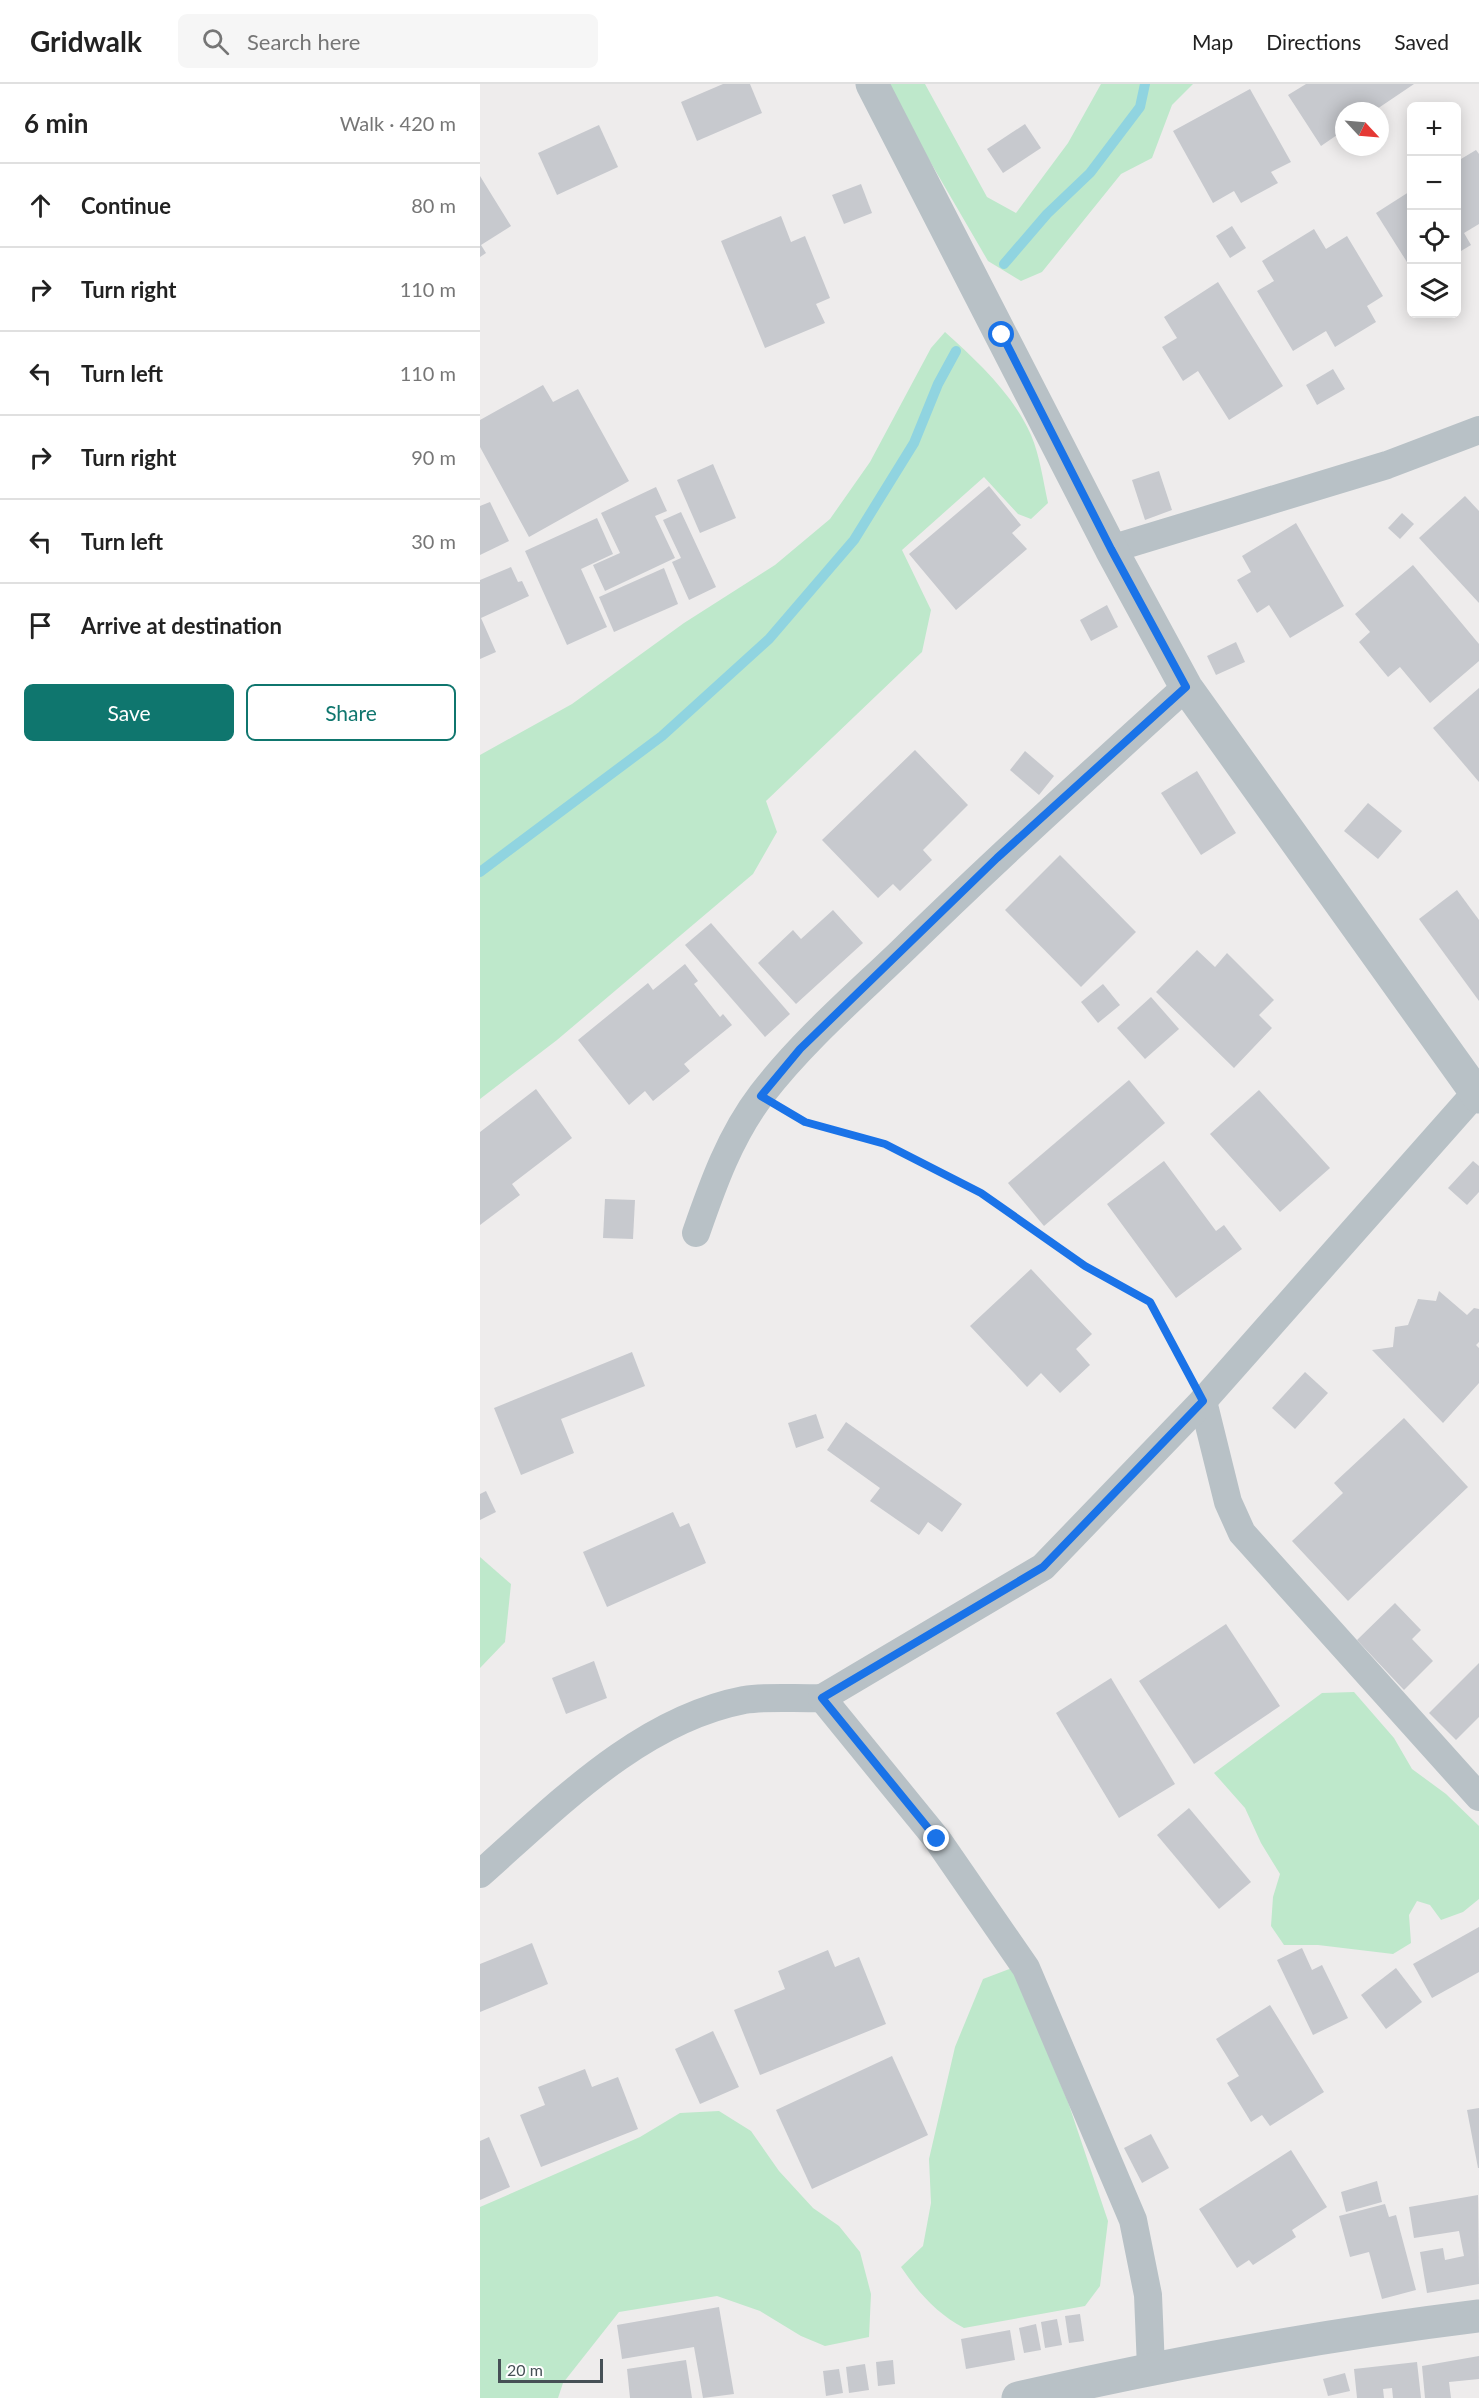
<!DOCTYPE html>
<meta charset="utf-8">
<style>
:root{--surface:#fff;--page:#f6f6f6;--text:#222;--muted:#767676;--line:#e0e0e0;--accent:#0f766e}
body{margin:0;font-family:Lato,sans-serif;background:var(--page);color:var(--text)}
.controls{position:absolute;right:18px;top:18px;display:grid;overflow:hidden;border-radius:9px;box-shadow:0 3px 15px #0003}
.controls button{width:54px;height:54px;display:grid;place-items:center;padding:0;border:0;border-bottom:2px solid var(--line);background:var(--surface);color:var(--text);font:30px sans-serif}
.compass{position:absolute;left:855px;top:18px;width:54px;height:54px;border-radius:50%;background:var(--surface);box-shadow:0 3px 15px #0003;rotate:116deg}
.scale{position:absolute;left:18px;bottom:15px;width:105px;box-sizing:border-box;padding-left:6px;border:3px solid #465056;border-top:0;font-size:16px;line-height:21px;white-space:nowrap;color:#465056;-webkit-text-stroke:4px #fff;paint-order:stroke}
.stop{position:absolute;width:18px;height:18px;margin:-14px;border:4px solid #1a73e8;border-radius:50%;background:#fff}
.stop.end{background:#1a73e8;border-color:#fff;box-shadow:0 2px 6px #0008}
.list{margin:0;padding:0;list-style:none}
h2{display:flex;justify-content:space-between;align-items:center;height:78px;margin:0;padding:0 24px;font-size:26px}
h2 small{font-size:20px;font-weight:400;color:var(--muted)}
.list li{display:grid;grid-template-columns:39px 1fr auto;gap:18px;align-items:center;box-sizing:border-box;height:84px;padding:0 24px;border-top:2px solid var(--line)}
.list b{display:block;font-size:22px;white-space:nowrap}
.list em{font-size:20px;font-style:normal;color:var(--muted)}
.actions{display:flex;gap:12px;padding:18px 24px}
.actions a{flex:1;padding:14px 0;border:2px solid var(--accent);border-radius:9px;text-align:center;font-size:21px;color:var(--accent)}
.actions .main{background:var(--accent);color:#fff}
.icon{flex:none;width:33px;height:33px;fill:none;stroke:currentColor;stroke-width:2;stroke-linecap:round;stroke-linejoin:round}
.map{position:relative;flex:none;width:999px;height:2314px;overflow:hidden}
header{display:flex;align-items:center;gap:36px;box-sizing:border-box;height:84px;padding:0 30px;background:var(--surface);border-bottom:2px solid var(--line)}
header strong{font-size:28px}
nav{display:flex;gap:33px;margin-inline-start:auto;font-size:21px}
.search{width:420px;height:54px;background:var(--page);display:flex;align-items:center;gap:15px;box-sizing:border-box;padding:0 21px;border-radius:9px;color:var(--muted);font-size:22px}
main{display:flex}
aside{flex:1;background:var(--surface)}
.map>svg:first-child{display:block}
.green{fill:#bee8cb}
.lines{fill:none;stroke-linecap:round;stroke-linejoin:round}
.stream{stroke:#90d4e0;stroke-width:10}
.building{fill:#c7c9ce}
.path{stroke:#7bc19a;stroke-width:4;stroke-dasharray:4.5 3;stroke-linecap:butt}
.minor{stroke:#b8c1c6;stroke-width:28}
.tertiary{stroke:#b8c1c6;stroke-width:33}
.route{stroke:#1a73e8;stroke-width:8}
</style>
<header>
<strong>Gridwalk</strong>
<div class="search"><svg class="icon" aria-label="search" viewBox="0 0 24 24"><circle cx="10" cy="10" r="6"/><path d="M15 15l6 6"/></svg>Search here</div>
<nav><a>Map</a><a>Directions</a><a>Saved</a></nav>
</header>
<main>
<aside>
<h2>6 min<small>Walk · 420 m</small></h2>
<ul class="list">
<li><svg class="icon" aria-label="ahead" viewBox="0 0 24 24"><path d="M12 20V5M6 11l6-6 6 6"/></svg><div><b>Continue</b></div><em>80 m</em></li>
<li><svg class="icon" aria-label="right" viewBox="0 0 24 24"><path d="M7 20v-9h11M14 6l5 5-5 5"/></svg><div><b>Turn right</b></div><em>110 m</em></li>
<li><svg class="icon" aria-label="left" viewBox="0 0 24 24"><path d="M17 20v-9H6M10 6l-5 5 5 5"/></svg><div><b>Turn left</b></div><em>110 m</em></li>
<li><svg class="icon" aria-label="right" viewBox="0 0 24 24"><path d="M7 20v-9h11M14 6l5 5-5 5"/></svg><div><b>Turn right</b></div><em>90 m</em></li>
<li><svg class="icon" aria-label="left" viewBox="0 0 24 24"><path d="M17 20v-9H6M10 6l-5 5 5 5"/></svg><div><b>Turn left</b></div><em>30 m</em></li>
<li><svg class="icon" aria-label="arrive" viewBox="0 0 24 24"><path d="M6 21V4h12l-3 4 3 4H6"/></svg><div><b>Arrive at destination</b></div></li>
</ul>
<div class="actions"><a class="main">Save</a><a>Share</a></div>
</aside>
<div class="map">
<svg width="999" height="2314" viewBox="0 0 999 2314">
<rect width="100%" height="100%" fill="#eeecec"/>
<g class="green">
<polygon points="405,0 445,0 507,113 536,129 588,59 621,0 713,0 692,21 672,74 641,90 562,188 541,197 508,177"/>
<path d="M 465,248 C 497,277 533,310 551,351 C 560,372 563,397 568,419 L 551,435 L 538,430 L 504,393 L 422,466 L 451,526 L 442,568 L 286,717 L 297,748 L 273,790 L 77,956 L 0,1015 L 0,671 L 92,620 L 204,539 L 295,481 L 350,435 L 390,378 L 451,264 Z"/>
<polygon points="0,1473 31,1500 25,1558 0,1584"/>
<polygon points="874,1608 914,1654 932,1685 966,1710 999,1742 999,1815 983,1828 961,1836 950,1821 937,1817 929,1831 931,1859 913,1870 838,1861 804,1861 791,1842 793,1813 800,1790 781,1759 765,1724 734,1689 842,1609"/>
<path d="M 532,1884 L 588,2018 L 628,2137 L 620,2202 L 605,2222 L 484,2244 C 456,2229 438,2208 421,2183 L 443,2162 L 451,2119 L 449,2075 L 475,1963 L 503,1895 Z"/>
<polygon points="239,2027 271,2047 299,2087 333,2124 359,2142 380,2168 391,2210 389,2253 345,2262 321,2252 280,2227 237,2212 139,2228 83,2299 78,2314 0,2314 0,2123 160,2053 200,2029"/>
</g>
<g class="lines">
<g class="stream">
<polyline points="524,180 567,130 610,89 660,23 665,0"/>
<polyline points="0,788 182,652 289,555 374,456 434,359 458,300 476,267"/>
</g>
</g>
<g class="building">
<polygon points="243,0 270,0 282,29 217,57 201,18"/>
<polygon points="826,0 934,0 897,25 898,27 864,27 864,62 857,51 841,62 808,11"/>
<polygon points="770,5 811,78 791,88 798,99 761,119 754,107 733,119 693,47"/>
<polygon points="545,40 561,64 523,89 507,65"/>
<polygon points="119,41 138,83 77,111 58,69"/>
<polygon points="996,66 999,70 999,140 984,149 991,161 976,170 976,78"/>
<polygon points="0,92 31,142 1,161 6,169 0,173"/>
<polygon points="381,100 392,129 364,140 352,111"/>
<polygon points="932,106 932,186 896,129"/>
<polygon points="301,132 311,158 325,152 350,214 336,220 345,239 285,264 241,157"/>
<polygon points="752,142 766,164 750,174 736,152"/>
<polygon points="834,145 846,165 867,152 903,212 887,222 896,238 855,263 846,247 813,267 777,207 794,197 782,177"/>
<polygon points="738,198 803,302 749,336 718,287 703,297 682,263 697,254 684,233"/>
<polygon points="853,285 865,305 837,321 826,301"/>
<polygon points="63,301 73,318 98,305 149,397 49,453 0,363 0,336"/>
<polygon points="233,380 256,434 220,449 197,396"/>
<polygon points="679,387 692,426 665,436 652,396"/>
<polygon points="509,402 541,441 532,449 547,465 476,526 429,470"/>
<polygon points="176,403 187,427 175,432 195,474 125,507 113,481 140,469 121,429"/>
<polygon points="985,412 999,427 999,519 939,454"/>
<polygon points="10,418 29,457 0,471 0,422"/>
<polygon points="201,428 236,503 209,516 192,478 201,474 183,436"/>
<polygon points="922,429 934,440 920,455 908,444"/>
<polygon points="117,434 133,470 101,485 127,543 87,561 45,467"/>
<polygon points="816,439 864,522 810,554 789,521 777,529 757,496 771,488 762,472"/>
<polygon points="933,481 999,560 999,577 950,619 920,583 908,593 879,558 890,548 875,530"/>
<polygon points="31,483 38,498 42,497 49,512 1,534 16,568 0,575 0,496"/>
<polygon points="184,484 198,520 134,548 119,513"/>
<polygon points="627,521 638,543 611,557 600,536"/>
<polygon points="756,558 765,578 736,591 727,572"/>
<polygon points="999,604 999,698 953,644"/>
<polygon points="435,666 488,721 443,766 452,776 420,807 413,800 398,814 342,756"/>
<polygon points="545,667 574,692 559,711 530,686"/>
<polygon points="717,687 756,749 721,771 681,709"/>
<polygon points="888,719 922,747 898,775 864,747"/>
<polygon points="580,771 656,848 601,903 525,826"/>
<polygon points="977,806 999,836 999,917 939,835"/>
<polygon points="353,826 383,859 316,920 278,879 313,846 321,855"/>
<polygon points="231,839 310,930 285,953 205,861"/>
<polygon points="717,866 735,883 747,869 794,916 779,931 792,944 754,984 676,908"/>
<polygon points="205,880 218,897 214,900 240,933 243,930 252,941 204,980 210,987 173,1017 165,1007 149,1021 98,956 168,899 173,906"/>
<polygon points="623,900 640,921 618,939 601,918"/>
<polygon points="671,913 699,945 665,975 637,944"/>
<polygon points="649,996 685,1039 564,1142 528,1099"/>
<polygon points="56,1005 92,1054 32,1100 40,1111 0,1141 0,1048"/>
<polygon points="779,1006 850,1084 800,1128 730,1050"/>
<polygon points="684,1077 736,1147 744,1141 762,1165 696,1214 627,1120"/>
<polygon points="993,1077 999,1082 999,1108 987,1121 968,1104"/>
<polygon points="125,1115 155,1116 153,1155 123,1154"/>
<polygon points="551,1185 612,1250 596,1265 610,1281 580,1309 561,1289 547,1303 490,1242"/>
<polygon points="959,1207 987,1231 994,1224 999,1225 999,1258 996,1261 999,1264 999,1299 963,1339 892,1266 913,1263 915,1243 928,1241 938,1215 956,1217"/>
<polygon points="152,1268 165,1302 81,1335 94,1369 41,1391 14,1324"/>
<polygon points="825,1288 848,1309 815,1345 792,1324"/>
<polygon points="336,1330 344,1354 316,1364 308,1339"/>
<polygon points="924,1334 988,1403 868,1517 812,1457 863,1409 854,1399"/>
<polygon points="366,1338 482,1420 462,1448 448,1438 439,1451 390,1417 400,1404 347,1366"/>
<polygon points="6,1407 16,1428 0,1436 0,1410"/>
<polygon points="193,1428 200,1443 209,1439 226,1479 127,1523 103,1468"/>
<polygon points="915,1519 941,1546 932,1555 953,1577 924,1606 877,1556"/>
<polygon points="746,1540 800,1622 714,1680 659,1597"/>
<polygon points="114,1577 127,1614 86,1630 72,1594"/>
<polygon points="999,1579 999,1633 976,1656 949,1629"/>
<polygon points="631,1594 695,1700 639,1734 576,1629"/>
<polygon points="709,1724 771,1798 739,1825 677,1751"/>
<polygon points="999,1843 999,1888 952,1914 933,1880"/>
<polygon points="52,1859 68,1900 0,1928 0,1880"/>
<polygon points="822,1864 832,1886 842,1881 868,1934 833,1951 797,1876"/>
<polygon points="348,1866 355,1883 379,1873 406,1940 280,1991 254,1926 305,1905 298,1887"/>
<polygon points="916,1884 942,1918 906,1945 881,1911"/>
<polygon points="790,1921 844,2008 790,2042 782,2031 771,2038 747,1999 759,1992 736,1955"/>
<polygon points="233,1947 259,2003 220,2020 195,1965"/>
<polygon points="412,1972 448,2051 332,2105 296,2026"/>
<polygon points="105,1985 112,2003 138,1993 158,2045 61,2083 40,2031 65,2021 58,2003"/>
<polygon points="999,2024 999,2084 998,2084 987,2026"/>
<polygon points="671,2050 689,2084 662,2099 644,2064"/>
<polygon points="9,2053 30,2103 0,2116 0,2057"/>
<polygon points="811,2066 847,2123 812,2146 816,2153 773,2181 769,2176 757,2184 719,2125"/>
<polygon points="897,2097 902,2118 866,2128 861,2108"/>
<polygon points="998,2111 999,2200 947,2209 940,2168 963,2164 965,2176 984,2172 979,2147 934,2154 929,2123"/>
<polygon points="905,2120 909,2133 916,2131 936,2206 902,2215 889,2168 870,2173 859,2132"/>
<polygon points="239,2223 254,2310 223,2314 214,2263 142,2275 137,2241"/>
<polygon points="600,2230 604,2257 589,2259 585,2232"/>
<polygon points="577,2235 582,2261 565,2264 561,2238"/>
<polygon points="556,2240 561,2266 544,2269 539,2244"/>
<polygon points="530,2246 535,2276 486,2285 481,2255"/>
<polygon points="999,2272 999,2295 969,2298 971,2314 945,2314 942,2282"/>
<polygon points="206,2276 212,2314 150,2314 147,2285"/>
<polygon points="413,2276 415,2300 398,2302 396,2278"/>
<polygon points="937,2278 941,2314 913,2314 912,2304 903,2305 904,2314 877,2314 874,2285"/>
<polygon points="385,2280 389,2306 369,2309 366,2283"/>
<polygon points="359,2285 363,2309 346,2312 343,2287"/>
<polygon points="865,2289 870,2307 848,2312 843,2295"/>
</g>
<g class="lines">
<polyline class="path" points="308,1027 325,1038 405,1060 501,1109 605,1182 670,1217 707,1286"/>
<g class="minor">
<polyline points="631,465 907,381 999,346"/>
<path d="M 216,1149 C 233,1100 250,1052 282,1010 C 322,958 373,914 421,868 C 514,777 610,690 706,603"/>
<polyline points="723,1317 748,1418 762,1449 999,1713"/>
<path d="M 0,1790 C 77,1722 160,1636 264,1616 C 289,1612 317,1615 342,1614"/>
<polyline points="671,2284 668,2211 653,2136 546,1884 457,1755 342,1614 563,1483 723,1317 999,1005"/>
</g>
<g class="tertiary">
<polyline points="392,0 631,465 706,603 999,1013"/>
<path d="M 538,2314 C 691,2279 844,2251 999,2232"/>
</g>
</g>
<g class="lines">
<polyline class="route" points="457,1755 342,1614 563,1483 723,1317 670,1218 605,1182 501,1109 405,1060 325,1038 281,1012 320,965 517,774 706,603 631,465 522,251"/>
</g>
</svg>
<div class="controls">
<button>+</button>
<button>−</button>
<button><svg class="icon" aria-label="locate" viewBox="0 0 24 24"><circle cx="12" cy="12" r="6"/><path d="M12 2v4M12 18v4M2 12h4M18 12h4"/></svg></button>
<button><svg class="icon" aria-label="layers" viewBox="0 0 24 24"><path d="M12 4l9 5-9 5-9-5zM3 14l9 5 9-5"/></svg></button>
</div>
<svg class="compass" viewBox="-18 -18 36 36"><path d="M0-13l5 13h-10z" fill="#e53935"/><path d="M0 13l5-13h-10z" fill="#767676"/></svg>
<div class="scale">20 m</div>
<div class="stop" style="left:522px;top:251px"></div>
<div class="stop end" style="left:457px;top:1755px"></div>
</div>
</main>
